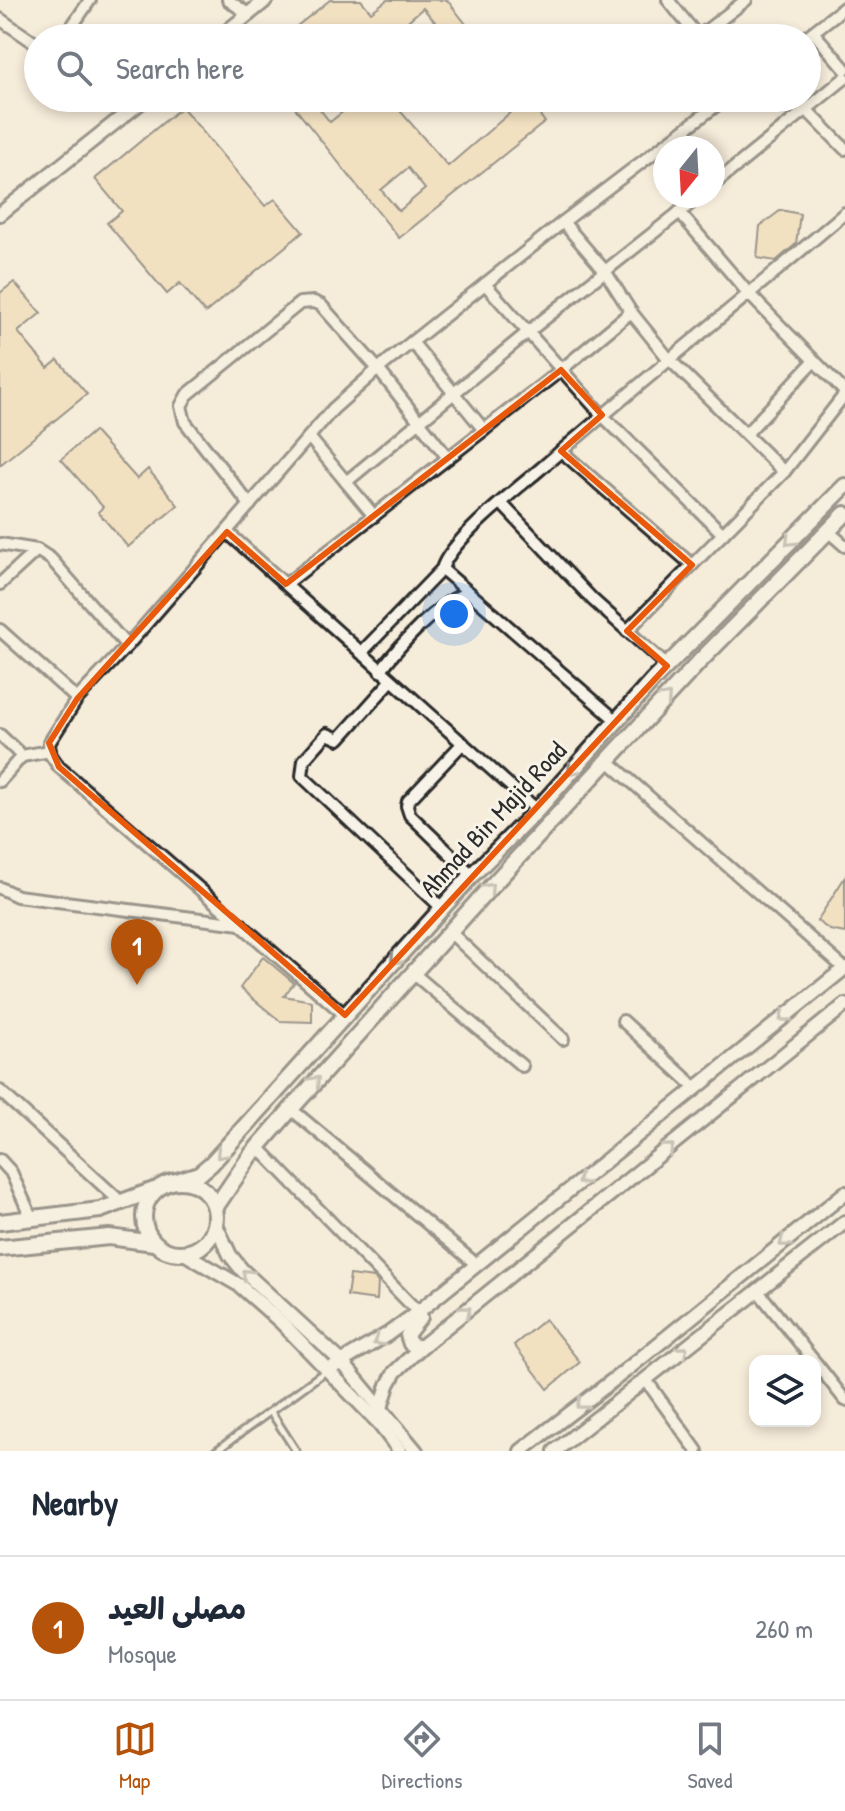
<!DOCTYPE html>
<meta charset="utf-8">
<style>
:root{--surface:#fff;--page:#f2f2f3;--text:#1f2937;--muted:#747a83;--line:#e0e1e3;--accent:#b45309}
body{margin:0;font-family:"Patrick Hand","Playpen Sans Arabic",sans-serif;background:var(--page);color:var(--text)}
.controls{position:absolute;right:24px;bottom:24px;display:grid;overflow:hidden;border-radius:16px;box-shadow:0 4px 12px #0003}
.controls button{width:72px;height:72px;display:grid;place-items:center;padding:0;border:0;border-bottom:2px solid var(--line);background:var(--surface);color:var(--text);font:40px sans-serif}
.compass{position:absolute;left:653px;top:136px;width:72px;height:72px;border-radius:50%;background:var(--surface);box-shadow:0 4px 12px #0003;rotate:198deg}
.you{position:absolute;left:454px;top:614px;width:28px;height:28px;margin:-20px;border:6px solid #fff;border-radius:50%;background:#1a73e8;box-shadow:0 0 0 12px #1a73e833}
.badge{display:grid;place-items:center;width:52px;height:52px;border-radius:50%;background:var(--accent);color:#fff;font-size:26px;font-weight:700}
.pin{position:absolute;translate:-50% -66px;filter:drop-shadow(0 2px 4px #0008)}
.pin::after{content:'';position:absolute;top:42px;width:28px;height:24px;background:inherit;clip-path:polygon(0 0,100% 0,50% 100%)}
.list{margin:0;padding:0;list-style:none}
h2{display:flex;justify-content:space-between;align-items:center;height:104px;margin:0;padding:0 32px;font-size:34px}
h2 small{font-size:26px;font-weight:400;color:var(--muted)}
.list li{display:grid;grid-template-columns:52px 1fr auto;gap:24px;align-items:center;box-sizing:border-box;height:144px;padding:0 32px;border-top:2px solid var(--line)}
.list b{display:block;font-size:30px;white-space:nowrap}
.list p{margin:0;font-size:26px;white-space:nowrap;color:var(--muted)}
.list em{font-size:26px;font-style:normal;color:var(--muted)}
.icon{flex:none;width:44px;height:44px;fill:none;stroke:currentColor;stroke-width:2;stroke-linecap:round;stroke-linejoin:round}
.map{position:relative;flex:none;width:845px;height:1451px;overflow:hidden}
.search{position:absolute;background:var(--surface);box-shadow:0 4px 12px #0003;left:24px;right:24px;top:24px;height:88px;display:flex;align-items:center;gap:20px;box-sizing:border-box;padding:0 28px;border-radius:44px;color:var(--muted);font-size:30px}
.sheet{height:248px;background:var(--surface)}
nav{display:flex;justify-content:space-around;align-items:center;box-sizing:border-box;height:112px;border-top:2px solid var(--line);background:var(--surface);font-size:22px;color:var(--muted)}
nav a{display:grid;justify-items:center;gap:4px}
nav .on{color:var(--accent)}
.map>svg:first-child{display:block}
.building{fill:#eed2a2;stroke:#2b2b2b;stroke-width:2;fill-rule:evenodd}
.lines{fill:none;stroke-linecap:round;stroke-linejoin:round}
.service-casing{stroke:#2b2b2b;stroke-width:11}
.minor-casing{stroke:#2b2b2b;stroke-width:16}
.tertiary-casing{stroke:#2b2b2b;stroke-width:18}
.secondary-casing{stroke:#2b2b2b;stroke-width:20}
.service{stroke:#f7f3e8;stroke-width:5}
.minor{stroke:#f7f3e8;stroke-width:10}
.tertiary{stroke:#f7f3e8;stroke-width:12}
.secondary{stroke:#f7f3e8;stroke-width:14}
.oneway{stroke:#918f8a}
.marked{fill:none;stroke:#e8590c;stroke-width:6;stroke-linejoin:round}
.labels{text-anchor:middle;stroke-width:6;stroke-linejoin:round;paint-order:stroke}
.street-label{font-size:26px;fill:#2b2b2b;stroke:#f7f3e8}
</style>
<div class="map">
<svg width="845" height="1451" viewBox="0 0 845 1451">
<rect width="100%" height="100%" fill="#f5ecda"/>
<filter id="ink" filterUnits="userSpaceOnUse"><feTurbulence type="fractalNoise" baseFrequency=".0125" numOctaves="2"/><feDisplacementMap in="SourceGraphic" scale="16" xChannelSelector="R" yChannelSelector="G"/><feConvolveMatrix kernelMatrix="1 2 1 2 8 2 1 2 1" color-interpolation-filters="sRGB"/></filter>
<g filter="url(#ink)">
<g class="building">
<polygon points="330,0 361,0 371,12 387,0 447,0 477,38 449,38 423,8 388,38 298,38 292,30"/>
<path d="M 287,98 L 311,98 L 330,122 L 355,102 L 351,98 L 389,98 L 448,166 L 512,111 L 501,98 L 526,98 L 545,122 L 399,238 ZM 408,168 L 425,189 L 399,211 L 381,190 Z"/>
<polygon points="182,107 265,206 275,199 303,232 205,313 180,283 167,294 107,223 122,211 95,179"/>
<polygon points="781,210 800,214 796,244 776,261 757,258 760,226"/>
<polygon points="14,282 41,313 18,332 48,368 58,360 87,394 0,465 0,293"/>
<polygon points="94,431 137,479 148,469 178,505 128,547 98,512 103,507 61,459"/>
<polygon points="845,877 845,933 830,930 817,921"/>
<polygon points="263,957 294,983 284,996 312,1001 312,1022 280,1021 240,988"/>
<polygon points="350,1275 374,1278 378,1282 377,1300 347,1296"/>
<polygon points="545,1319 580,1362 548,1389 514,1345"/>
</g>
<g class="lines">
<g class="service-casing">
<g id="service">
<polyline points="271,1412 296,1451"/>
<polyline points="216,1451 327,1370"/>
</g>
</g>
<g class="minor-casing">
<g id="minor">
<polyline points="228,0 248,14"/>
<polyline points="668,0 699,38"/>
<polyline points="0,19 38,45"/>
<polyline points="813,32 845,69"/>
<polyline points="698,37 746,0"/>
<polyline points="64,38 90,0"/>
<polyline points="805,38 845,7"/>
<polyline points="107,98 127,114"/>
<polyline points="795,98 845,149"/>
<polyline points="713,185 845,78"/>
<polyline points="679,212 749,294 845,392"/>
<polyline points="563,222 605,271 631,312 668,358 784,472"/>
<polyline points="485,284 602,415 723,534"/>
<polyline points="412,342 484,430"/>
<polyline points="746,434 814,361"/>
<polyline points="309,437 374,516"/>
<polyline points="561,451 692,565"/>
<polyline points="346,482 528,332 700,196"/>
<polyline points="501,503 593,600 667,666"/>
<polyline points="250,505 185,422 181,406 187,395 300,303 314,302 321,305 378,369 448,458"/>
<polyline points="828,531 845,546"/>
<polyline points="227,532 537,810"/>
<polyline points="0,544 37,550 51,559 127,646"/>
<polyline points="442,569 617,721"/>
<polyline points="0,584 37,550"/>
<polyline points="286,584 561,370 631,312"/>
<polyline points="0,630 77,699"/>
<polyline points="627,631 784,472 845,394"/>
<path d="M 361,653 L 442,569 C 450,541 514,491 538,471 C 639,383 743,300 845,213"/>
<path d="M 380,671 C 400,645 438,602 469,592"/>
<polyline points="391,681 339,739 327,734 304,760 302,776 442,908"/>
<polyline points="0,735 22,756"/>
<polyline points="463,743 408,801 407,806 410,815 472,875"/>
<polyline points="608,761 844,968"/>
<polyline points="0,781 22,756 50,751"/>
<polyline points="0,888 17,896 241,924"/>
<polyline points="450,932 563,1039"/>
<polyline points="413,973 522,1066"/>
<polyline points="345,1015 59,767 50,754 49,743 77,699 127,646 333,409 378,369 563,222 726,98"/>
<polyline points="623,1021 696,1088"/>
<polyline points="0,1091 122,1203"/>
<polyline points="291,1109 477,1265"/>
<polyline points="258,1147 418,1312"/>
<polyline points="0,1160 11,1172 32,1219"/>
<polyline points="758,1291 814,1361"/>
<polyline points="815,1362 845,1400"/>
<polyline points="646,1380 697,1451"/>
</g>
</g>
<g class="tertiary-casing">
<g id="tertiary">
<polyline points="219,38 266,0"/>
<polyline points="0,214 146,98"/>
<polyline points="215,1223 230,1255 242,1270 342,1362 416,1451"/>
<polyline points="184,1253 239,1285 281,1322 377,1421 400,1451"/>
<polyline points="421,1317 407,1335 410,1344 421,1347"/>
<polyline points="328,1370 388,1334 418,1312 845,968"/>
<polyline points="377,1421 388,1385 395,1372 421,1347 845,1005"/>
<polyline points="521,1451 625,1371 845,1193"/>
<polyline points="555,1451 845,1222"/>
</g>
</g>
<g class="secondary-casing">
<g id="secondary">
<polyline points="177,1181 199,1174 211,1164 472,875 537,810 653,680 845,486"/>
<circle cx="180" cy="1217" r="36"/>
<polyline points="215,1208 251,1155 291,1109 486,892 700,661 845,514"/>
<polyline points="0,1222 100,1210 154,1190"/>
<polyline points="0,1248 109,1237 154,1243"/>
</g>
</g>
<use href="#service" class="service"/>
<use href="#minor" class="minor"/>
<use href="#tertiary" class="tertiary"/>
<use href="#secondary" class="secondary"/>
</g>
<defs><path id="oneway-chevron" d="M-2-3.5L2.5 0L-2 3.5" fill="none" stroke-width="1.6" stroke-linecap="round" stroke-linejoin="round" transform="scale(2)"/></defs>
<g class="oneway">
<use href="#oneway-chevron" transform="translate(790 541) rotate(135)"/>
<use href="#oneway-chevron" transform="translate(666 698) rotate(-48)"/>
<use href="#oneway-chevron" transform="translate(572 770) rotate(132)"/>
<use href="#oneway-chevron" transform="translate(489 888) rotate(-47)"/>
<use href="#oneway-chevron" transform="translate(395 960) rotate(132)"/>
<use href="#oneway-chevron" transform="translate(784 1017) rotate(141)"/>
<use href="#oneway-chevron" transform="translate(315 1081) rotate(-48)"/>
<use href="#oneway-chevron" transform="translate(669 1148) rotate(-39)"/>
<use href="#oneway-chevron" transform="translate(221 1154) rotate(132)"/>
<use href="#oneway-chevron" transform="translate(582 1180) rotate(141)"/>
<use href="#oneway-chevron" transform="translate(784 1242) rotate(142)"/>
<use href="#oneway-chevron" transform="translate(247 1274) rotate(-134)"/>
<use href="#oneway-chevron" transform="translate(466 1311) rotate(-39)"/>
<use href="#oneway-chevron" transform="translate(378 1341) rotate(149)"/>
<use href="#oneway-chevron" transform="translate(683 1351) rotate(-39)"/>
<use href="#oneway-chevron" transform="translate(581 1404) rotate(142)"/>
</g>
</g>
<path d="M0 0H845V1451H0ZM 561,370 L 602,415 L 561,451 L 692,565 L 627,631 L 667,666 L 345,1015 L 59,767 L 49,743 L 77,699 L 227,532 L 286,584 Z" fill="#f5ecda" fill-opacity=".55" fill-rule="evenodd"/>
<path class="marked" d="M 561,370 L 602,415 L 561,451 L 692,565 L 627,631 L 667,666 L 345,1015 L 59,767 L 49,743 L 77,699 L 227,532 L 286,584 Z"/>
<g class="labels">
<g class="street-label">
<text transform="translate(493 819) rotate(-47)" y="9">Ahmad Bin Majid Road</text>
</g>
</g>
</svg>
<div class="controls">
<button><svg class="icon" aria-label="layers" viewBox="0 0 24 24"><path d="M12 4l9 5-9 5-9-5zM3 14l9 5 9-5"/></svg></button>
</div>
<svg class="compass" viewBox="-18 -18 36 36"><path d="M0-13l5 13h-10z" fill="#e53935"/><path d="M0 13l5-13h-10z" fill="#747a83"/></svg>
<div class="you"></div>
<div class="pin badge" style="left:137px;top:985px">1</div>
<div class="search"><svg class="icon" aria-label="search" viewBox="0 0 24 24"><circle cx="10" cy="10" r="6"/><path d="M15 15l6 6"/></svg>Search here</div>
</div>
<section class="sheet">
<h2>Nearby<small></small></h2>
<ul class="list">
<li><span class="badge">1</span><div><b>مصلى العيد</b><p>Mosque</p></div><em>260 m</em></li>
</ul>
</section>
<nav>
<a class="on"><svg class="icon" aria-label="map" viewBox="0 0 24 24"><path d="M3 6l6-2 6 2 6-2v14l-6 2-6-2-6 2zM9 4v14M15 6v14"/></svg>Map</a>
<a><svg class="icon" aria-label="directions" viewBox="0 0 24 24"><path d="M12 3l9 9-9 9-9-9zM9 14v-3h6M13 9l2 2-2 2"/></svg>Directions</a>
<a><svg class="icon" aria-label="saved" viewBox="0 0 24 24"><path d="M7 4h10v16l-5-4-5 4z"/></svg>Saved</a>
</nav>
